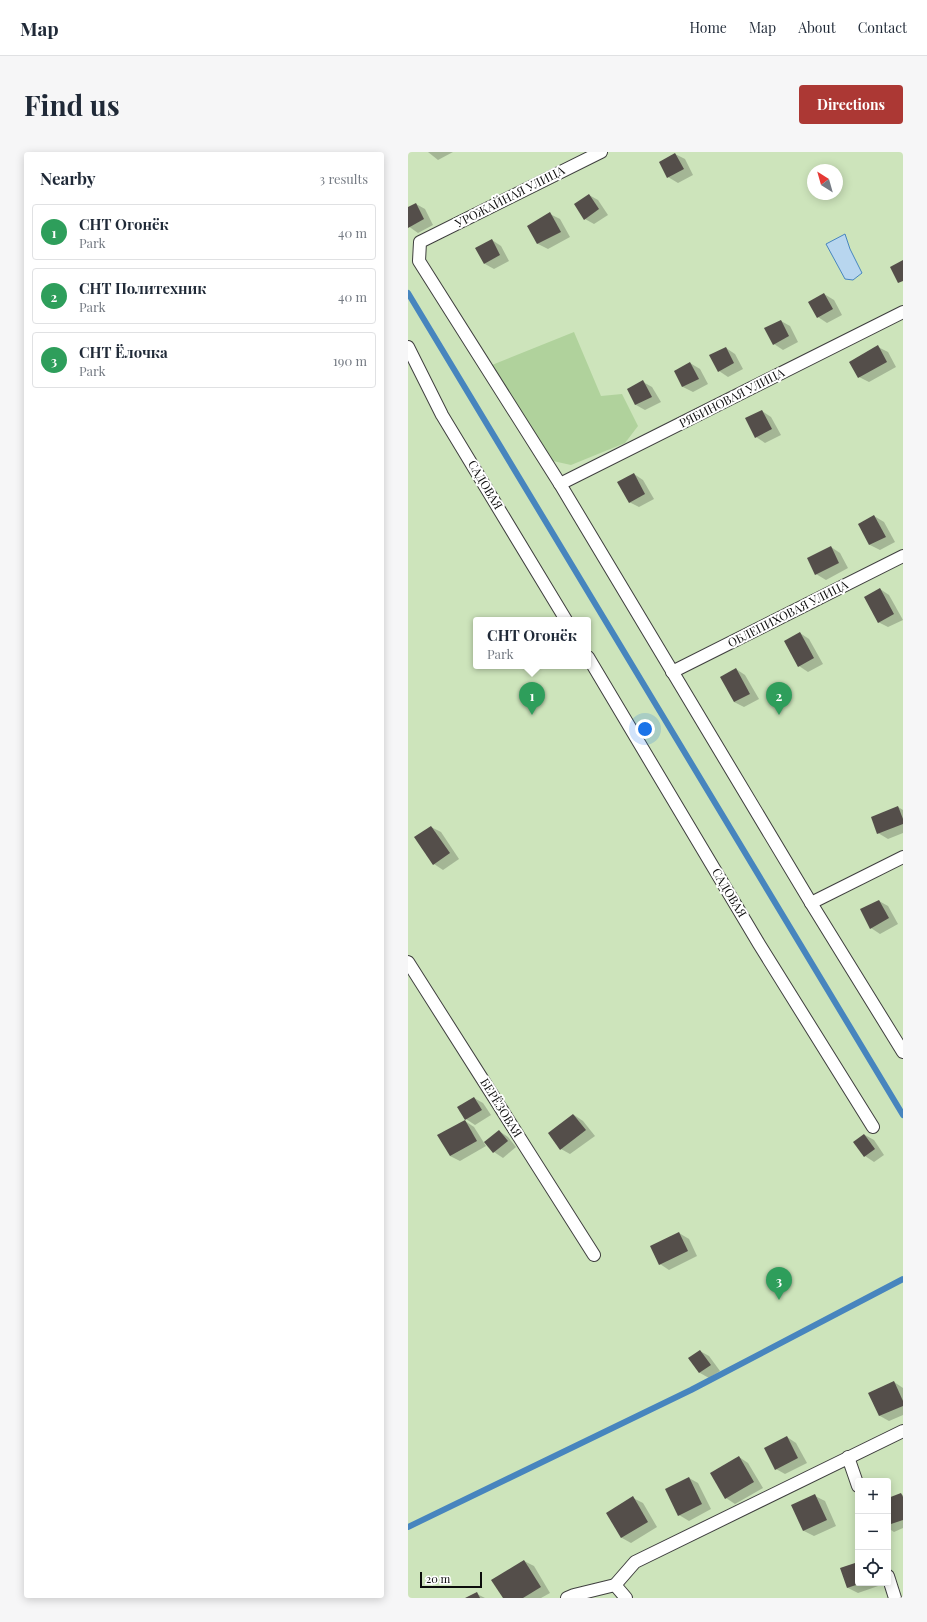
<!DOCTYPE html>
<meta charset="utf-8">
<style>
:root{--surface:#fff;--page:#f6f6f7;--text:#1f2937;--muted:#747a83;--line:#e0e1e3;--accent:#ac3834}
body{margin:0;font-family:"Playfair Display",serif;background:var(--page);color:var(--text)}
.controls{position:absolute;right:12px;bottom:12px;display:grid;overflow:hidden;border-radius:4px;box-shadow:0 2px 10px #0003}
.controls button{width:36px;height:36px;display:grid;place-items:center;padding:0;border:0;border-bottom:1px solid var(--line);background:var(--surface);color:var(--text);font:20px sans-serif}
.compass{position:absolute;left:399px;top:12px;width:36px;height:36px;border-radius:50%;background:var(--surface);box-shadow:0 2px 10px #0003;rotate:323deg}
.scale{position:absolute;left:12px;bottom:10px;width:62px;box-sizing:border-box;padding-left:4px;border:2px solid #0c0c0c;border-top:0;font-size:11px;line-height:14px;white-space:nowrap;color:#0c0c0c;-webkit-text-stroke:3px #fff;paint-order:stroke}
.you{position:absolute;left:237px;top:577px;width:14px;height:14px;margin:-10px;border:3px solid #fff;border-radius:50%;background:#1a73e8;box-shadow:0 0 0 6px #1a73e833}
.badge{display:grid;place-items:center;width:26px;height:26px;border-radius:50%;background:var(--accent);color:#fff;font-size:13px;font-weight:700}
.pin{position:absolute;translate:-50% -33px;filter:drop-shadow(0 1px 2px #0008)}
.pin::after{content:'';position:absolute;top:21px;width:14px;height:12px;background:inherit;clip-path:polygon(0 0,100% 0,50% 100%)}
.popup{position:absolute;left:65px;top:465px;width:118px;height:52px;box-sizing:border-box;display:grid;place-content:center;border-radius:4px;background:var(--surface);filter:drop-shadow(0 1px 3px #0005);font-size:13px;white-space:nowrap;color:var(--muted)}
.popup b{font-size:15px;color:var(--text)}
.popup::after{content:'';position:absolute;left:50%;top:100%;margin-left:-8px;border:8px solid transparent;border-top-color:var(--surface)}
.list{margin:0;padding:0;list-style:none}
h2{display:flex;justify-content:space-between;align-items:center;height:52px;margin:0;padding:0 16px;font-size:17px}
h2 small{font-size:13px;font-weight:400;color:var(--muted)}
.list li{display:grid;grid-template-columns:26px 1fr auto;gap:12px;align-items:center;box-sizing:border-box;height:56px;margin:0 8px 8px;padding:0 8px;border:1px solid var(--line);border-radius:4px}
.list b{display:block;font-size:15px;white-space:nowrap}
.list p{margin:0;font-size:13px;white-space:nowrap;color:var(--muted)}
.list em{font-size:13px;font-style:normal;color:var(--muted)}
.icon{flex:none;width:22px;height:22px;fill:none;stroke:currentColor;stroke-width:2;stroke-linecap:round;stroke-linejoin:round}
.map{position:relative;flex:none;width:495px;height:1446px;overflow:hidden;border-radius:4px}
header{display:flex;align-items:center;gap:24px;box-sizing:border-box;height:56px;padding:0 20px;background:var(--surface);border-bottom:1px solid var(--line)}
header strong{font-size:19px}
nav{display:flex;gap:22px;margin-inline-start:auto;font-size:14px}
.intro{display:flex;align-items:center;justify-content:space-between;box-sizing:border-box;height:96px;padding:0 24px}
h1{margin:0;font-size:28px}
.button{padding:10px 18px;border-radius:4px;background:var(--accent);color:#fff;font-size:14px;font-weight:700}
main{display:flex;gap:24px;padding:0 24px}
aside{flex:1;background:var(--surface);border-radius:4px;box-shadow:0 2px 10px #0003}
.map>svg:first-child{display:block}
.green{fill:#cde4bb;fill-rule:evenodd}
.forest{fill:#b0d29c}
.water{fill:#b8d6ef;stroke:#4785be}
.shadow{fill:#0003}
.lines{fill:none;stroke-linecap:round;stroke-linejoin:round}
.stream{stroke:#4785be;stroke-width:6}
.building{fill:#544e4a}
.lane-casing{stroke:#3f3f3f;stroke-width:14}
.lane{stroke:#fff;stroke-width:12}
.labels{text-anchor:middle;stroke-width:4;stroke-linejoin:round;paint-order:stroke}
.street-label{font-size:12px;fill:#0c0c0c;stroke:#fff}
</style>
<header>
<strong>Map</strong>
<nav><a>Home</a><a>Map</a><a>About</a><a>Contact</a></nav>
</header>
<div class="intro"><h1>Find us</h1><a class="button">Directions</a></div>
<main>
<aside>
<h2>Nearby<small>3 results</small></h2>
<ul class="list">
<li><span class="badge" style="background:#2e9e5b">1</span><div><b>СНТ Огонёк</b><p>Park</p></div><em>40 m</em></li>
<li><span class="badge" style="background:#2e9e5b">2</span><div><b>СНТ Политехник</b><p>Park</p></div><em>40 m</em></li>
<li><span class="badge" style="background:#2e9e5b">3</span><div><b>СНТ Ёлочка</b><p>Park</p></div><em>190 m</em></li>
</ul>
</aside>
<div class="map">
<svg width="495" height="1446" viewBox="0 0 495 1446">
<rect width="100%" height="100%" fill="#fdfbee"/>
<path class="green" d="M 0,0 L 495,0 L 495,1446 L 0,1446 ZM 405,18 L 429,18 L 429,42 L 405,42 ZM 68,468 L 180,468 L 180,514 L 68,514 ZM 450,1329 L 480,1329 L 480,1431 L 450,1431 Z"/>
<polygon class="forest" points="166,180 193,244 214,242 230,274 217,291 163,313 145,309 84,213"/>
<polygon class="water" points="437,82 442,97 454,121 445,128 437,127 418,92"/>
<g class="shadow">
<polygon points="20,0 45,0 30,8"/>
<polygon points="267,2 277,7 285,23 270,31 260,25 252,10"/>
<polygon points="181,43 190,48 200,63 186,72 177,67"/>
<polygon points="8,52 17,57 25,73 10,81 0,74 0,56"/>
<polygon points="142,62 152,67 162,85 140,97 130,92 121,74"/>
<polygon points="84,88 93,94 101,109 86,117 77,112"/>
<polygon points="416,142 426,148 434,163 419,171 410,165"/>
<polygon points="373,169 382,174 390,190 375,198 366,192"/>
<polygon points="470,195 480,200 488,215 461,230 451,225"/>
<polygon points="318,196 327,202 335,217 320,225 311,219"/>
<polygon points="282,211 292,217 300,232 285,240 275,235 267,219"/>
<polygon points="235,230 244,235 253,250 237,258 228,253 220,238"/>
<polygon points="354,259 363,265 373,283 357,291 348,285"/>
<polygon points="226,322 235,328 246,347 231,355 221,350"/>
<polygon points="466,364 476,370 487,390 472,398 462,393 451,372"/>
<polygon points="423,395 432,401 440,416 418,428 408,422"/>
<polygon points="472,437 481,443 495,468 480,475 470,470"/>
<polygon points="392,481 401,487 415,512 400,520 391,514"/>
<polygon points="328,517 337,523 351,547 336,555 326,550"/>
<polygon points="490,655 495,658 495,681 480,687 470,681"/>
<polygon points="23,675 33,680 51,707 35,718 26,712"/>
<polygon points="471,749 480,754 490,772 472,782 463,776"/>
<polygon points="66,946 75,951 83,963 67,973 58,967"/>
<polygon points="166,963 175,969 187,984 162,1002 153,997"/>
<polygon points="57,969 66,975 78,994 52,1009 42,1004"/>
<polygon points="91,979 100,985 108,995 95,1006 86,1000"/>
<polygon points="457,983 466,988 476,1003 466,1010 457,1004"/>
<polygon points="271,1081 281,1087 289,1104 261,1118 252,1112"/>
<polygon points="292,1199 301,1204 312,1219 301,1226 292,1221 282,1206"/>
<polygon points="486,1230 495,1236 495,1263 481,1269 472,1264 461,1241"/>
<polygon points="379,1285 388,1291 399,1311 377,1322 368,1317"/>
<polygon points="331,1305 340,1311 355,1336 327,1352 318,1346"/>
<polygon points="281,1326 290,1331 303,1357 281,1369 271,1363"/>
<polygon points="493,1342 495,1343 495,1376 486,1380 480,1376 480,1347"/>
<polygon points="407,1344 417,1349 428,1374 406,1384 396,1379 385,1354"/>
<polygon points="225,1346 235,1351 249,1375 223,1391 214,1386 199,1361"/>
<polygon points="116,1409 126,1414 142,1441 133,1446 96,1446"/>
<polygon points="450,1411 450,1431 475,1431 476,1432 450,1441 440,1436 434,1417"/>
<polygon points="69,1442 77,1446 60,1446"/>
</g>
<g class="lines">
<g class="stream">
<polyline points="0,141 495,963"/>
<polyline points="0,1375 283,1238 495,1127"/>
</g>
</g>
<g class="building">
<polygon points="267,1 276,17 259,26 251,10"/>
<polygon points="181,42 191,57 176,68 166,52"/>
<polygon points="8,51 16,67 0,76 0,55"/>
<polygon points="142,60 153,80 129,92 119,74"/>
<polygon points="84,87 92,103 76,112 67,96"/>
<polygon points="495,108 495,129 490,131 482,115"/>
<polygon points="416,141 425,157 409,166 400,150"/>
<polygon points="373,168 381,184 365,193 356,176"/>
<polygon points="470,193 479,210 450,226 441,210"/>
<polygon points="318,195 326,211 310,220 301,203"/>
<polygon points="282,210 291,227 274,235 266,219"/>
<polygon points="235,228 244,245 227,253 219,237"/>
<polygon points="354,258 364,277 347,286 337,266"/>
<polygon points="226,321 237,342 221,351 209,330"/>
<polygon points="466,363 478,385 461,393 450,372"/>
<polygon points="423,394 431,411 407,423 399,406"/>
<polygon points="472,436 486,462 470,471 456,445"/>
<polygon points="392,480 406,506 390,515 376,489"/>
<polygon points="328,516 342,542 326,550 312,525"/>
<polygon points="490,654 495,667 495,672 469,682 463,665"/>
<polygon points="23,674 42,701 25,713 6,685"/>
<polygon points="471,748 481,766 462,777 452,757"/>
<polygon points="66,945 74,958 57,968 49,955"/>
<polygon points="165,962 178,978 152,998 140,981"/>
<polygon points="57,968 69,989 42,1004 29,983"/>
<polygon points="91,978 100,989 85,1001 76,990"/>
<polygon points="456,982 467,997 456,1005 445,990"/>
<polygon points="271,1080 280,1099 251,1113 242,1094"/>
<polygon points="292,1198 303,1213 291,1221 280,1206"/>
<polygon points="486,1229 495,1249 495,1254 471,1264 460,1241"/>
<polygon points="379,1284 390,1306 367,1318 356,1296"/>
<polygon points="331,1304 346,1330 317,1347 302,1321"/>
<polygon points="281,1325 294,1352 270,1364 257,1337"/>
<polygon points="493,1341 495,1345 495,1368 480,1373 480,1346"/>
<polygon points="407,1342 419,1368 395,1379 383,1353"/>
<polygon points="225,1344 240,1370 213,1386 198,1361"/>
<polygon points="116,1408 133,1435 115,1446 95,1446 83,1428"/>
<polygon points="450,1410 450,1431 454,1431 439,1436 432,1416"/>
<polygon points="69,1440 72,1446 57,1446"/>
</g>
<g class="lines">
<g class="lane-casing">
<g id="lane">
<polyline points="193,0 12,90 11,109 152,332 403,751 495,900"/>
<polyline points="0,195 34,263 158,468"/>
<polyline points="152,332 495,160"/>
<polyline points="180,505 351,792 465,975"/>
<polyline points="264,520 495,404"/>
<polyline points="403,751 495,705"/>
<polyline points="0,810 186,1103"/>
<polyline points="440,1305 450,1334"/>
<polyline points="480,1424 487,1446"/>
<polyline points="159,1446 166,1443 207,1433"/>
<polyline points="218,1446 207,1433 227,1410 495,1279"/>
</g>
</g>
<use href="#lane" class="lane"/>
</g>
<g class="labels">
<g class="street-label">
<text transform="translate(102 45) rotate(-27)" y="4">УРОЖАЙНАЯ УЛИЦА</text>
<text transform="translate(324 246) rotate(-27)" y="4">РЯБИНОВАЯ УЛИЦА</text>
<text transform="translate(77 333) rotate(59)" y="4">САДОВАЯ</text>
<text transform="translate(380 462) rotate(-27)" y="4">ОБЛЕПИХОВАЯ УЛИЦА</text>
<text transform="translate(321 741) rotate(59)" y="4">САДОВАЯ</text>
<text transform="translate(93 956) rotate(58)" y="4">БЕРЁЗОВАЯ</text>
</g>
</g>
</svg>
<div class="controls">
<button>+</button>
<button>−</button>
<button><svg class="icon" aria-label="locate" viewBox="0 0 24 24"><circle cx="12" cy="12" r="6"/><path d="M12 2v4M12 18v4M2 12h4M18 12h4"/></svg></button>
</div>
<svg class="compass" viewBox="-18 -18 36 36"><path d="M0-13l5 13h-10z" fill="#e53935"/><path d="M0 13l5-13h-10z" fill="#747a83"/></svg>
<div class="scale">20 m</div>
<div class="you"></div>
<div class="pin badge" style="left:124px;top:563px;background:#2e9e5b">1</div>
<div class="popup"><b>СНТ Огонёк</b>Park</div>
<div class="pin badge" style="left:371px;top:563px;background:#2e9e5b">2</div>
<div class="pin badge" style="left:371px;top:1148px;background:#2e9e5b">3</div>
</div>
</main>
